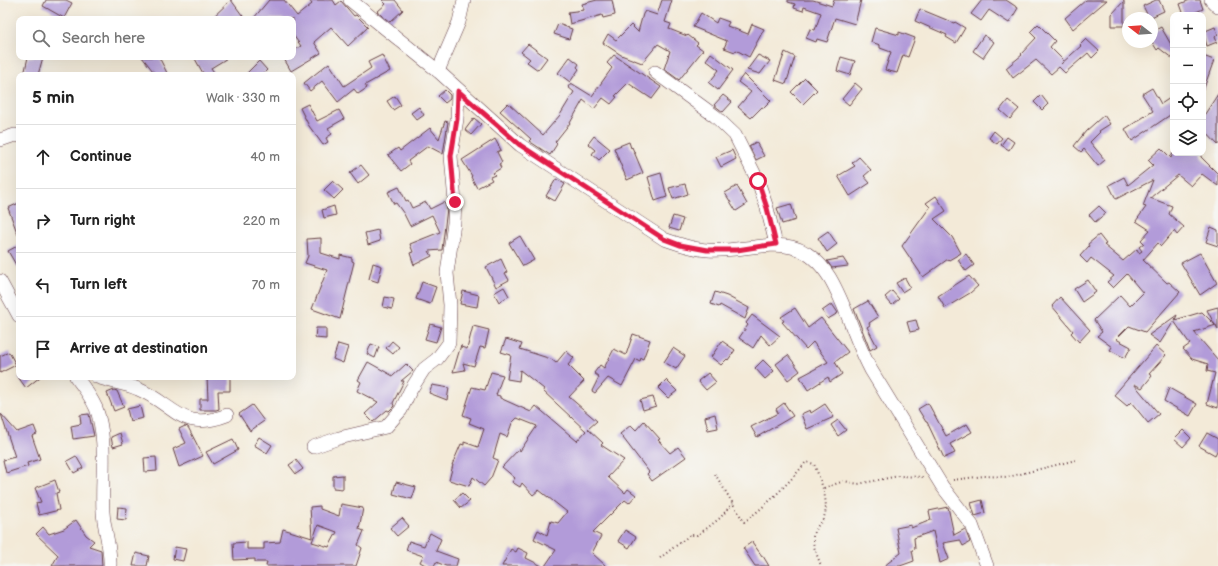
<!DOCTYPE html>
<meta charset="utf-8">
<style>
:root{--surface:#fff;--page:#f6f6f6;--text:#222;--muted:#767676;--line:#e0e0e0}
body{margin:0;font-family:"Balsamiq Sans",sans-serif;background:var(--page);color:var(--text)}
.controls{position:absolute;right:12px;top:12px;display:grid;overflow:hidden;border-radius:8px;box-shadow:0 4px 16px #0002}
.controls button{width:36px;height:36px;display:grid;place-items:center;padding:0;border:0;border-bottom:1px solid var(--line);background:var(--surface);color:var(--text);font:20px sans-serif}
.compass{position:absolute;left:1122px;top:12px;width:36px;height:36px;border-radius:50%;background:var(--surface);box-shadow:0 4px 16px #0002;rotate:287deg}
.stop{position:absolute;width:12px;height:12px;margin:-9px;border:3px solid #e11d48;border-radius:50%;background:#fff}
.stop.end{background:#e11d48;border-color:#fff;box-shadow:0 1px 4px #0008}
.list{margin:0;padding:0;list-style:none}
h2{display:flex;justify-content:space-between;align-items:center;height:52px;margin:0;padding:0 16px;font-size:17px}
h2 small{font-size:13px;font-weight:400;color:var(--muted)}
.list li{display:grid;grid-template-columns:26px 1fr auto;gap:12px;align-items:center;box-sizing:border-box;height:64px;padding:0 16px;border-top:1px solid var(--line)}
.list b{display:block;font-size:15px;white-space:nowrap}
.list em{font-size:13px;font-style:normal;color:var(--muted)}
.icon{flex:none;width:22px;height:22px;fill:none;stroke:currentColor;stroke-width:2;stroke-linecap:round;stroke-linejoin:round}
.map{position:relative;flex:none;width:1218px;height:566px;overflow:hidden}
.search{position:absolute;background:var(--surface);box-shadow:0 4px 16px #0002;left:16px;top:16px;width:280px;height:44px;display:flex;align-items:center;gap:10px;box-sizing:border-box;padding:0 14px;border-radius:8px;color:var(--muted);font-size:15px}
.panel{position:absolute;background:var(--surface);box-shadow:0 4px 16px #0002;left:16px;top:72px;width:280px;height:308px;border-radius:8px}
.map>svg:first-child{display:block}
.building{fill:#b29bd9;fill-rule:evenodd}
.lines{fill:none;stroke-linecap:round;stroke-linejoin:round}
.street-casing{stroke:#633d45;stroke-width:14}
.path{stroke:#633d45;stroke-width:2;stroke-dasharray:1 3;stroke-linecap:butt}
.street{stroke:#fff;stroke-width:13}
.route{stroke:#e11d48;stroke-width:5}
</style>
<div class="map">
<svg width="1218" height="566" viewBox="0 0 1218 566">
<rect width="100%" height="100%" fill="#f6f6f2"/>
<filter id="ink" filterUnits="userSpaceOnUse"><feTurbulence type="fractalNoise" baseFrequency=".025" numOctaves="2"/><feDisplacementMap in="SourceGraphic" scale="8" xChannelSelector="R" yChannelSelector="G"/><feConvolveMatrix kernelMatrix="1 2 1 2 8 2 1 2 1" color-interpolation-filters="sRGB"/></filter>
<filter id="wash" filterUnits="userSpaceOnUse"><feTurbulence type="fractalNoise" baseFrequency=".012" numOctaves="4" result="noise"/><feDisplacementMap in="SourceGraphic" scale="16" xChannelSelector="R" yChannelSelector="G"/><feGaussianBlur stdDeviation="0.9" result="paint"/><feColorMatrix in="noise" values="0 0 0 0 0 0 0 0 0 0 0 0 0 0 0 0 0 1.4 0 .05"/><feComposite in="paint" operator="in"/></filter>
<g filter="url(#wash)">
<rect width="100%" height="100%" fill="#f3ead8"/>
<g id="blocks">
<g class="building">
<polygon points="46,0 66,0 72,3 64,18 43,6"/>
<polygon points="231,0 245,19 211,19"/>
<polygon points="269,0 284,0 297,16 312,4 309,0 333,0 336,5 341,1 354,16 356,15 368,27 348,46 331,27 314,42 321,53 291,71 283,57 293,57 293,51 301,46 293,35 293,19 253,19"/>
<polygon points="382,0 395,0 403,10 390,22 377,12 386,4"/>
<polygon points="597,0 612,0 615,15 603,18 602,15 570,24 568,12 584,10 582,4"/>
<polygon points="662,0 672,0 665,22 671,24 669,29 687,36 688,35 698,43 696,45 703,50 679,80 664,69 670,51 658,44 642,63 621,55 603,43 608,34 616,40 631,25 638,32 643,14 645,11 657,15"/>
<polygon points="788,0 813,0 832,6 834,0 861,0 855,24 835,18 827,42 817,39 816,42 806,38 810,29 815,30 821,13 804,7 803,11 794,8 795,4 788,2"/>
<polygon points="982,0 1006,0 1018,8 1009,23 989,10 981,21 971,14"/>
<polygon points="1086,0 1107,0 1073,29 1065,18"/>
<polygon points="1156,0 1159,0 1164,11 1149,18 1143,6"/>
<polygon points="1190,0 1200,0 1203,9 1189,15 1184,15 1180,4"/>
<polygon points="1124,1 1124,26 1112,26 1112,14"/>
<polygon points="920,9 954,23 955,22 965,28 956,43 946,37 947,35 915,21"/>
<polygon points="701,13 716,23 718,18 729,22 727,26 748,34 752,24 764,29 749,57 736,50 735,52 724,48 727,41 693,27"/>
<polygon points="558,24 572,29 569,39 554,34"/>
<polygon points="1038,24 1055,41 1050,47 1064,61 1061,64 1081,46 1080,45 1086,39 1099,51 1092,58 1088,53 1065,73 1059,67 1051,74 1036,60 1013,78 1006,68 1022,55 1021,54 1036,38 1030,32"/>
<polygon points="1161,27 1173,48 1173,59 1159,48 1157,50 1152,42 1152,32"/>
<polygon points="1215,27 1218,34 1215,37 1217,42 1207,46 1203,32"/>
<polygon points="875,28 899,35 899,32 915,38 908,57 903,55 897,73 885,70 891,52 880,48 880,45 871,42"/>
<polygon points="984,35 994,42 983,58 973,51"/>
<polygon points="528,44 547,58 538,70 527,62 530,59 521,52"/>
<polygon points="785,52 795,57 786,84 775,80"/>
<polygon points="711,53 733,70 718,90 709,83 719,70 706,60"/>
<polygon points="382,55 390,71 365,85 367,88 358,94 354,89 338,102 322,81 310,91 304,83 329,63 344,86 371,68 368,62"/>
<polygon points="614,55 661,87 652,99 628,83 615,96 617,97 611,104 603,98 594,109 583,100 570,123 555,142 557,144 550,155 529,141 531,139 500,111 508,103 543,135 560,115 574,92 568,87 571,83 592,96 612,68 607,63"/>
<polygon points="758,55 770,61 760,74 747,70"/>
<polygon points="1203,56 1214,60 1204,88 1203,88"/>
<polygon points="28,57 43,57 38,75 24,75"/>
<polygon points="142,57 159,57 168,75 156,75"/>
<polygon points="194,57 229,57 211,68 216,75 204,75"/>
<polygon points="570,57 579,64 577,67 579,69 570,82 558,73"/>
<polygon points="841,57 855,61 850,75 837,71"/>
<polygon points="259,61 267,70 262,75 245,75"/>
<polygon points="744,74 771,101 764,108 762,107 751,118 738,107 751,92 738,82"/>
<polygon points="805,78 817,90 803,104 791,92"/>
<polygon points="855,83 862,89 849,105 842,99"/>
<polygon points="1152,88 1161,104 1170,98 1173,103 1173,113 1132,141 1125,129 1153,111 1142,94"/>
<polygon points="445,90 450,95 450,99 445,103 438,96"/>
<polygon points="1218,94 1218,145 1203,129 1203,117"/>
<polygon points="723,95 732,102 723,112 714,105"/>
<polygon points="1041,95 1048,104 1042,110 1034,102"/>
<polygon points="395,96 401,105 393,110 387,101"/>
<polygon points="1008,100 1019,109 1010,119 1000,110"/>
<polygon points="308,104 317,121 339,110 344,119 328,128 332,134 326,138 328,142 323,145 309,126 300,108"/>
<polygon points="419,107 424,115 417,120 411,113"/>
<polygon points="1104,115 1110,124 1099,131 1100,132 1090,142 1105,160 1098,166 1084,149 1081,152 1074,146 1086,131"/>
<polygon points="474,118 481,124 471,135 465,130"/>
<polygon points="445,121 448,122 443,154 428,146 408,161 410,164 401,171 388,155 398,148 400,151 430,128 439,139"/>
<polygon points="994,131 1002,138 997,144 989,138"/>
<polygon points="594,136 610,149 599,160 592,154 595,150 588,144"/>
<polygon points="1007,137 1014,142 1009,150 1001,145"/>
<polygon points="495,139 501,150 497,152 502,162 499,164 501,168 493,173 495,175 490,177 492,180 477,188 471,177 472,176 462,160"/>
<polygon points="629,142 631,148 632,147 643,173 627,180 614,148"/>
<polygon points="756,142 764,156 756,160 749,146"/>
<polygon points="1161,148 1171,158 1173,153 1202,153 1201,157 1218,174 1218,186 1202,174 1191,186 1178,175 1150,198 1172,206 1169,214 1184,227 1177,235 1174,231 1161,246 1158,243 1143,260 1167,283 1169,282 1180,292 1145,332 1129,326 1116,339 1131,347 1125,358 1110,350 1112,347 1097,336 1102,332 1094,320 1120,295 1130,306 1143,293 1127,274 1113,288 1107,282 1114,276 1091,258 1087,263 1080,256 1089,246 1088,244 1099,235 1106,244 1104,245 1123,261 1137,249 1139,253 1142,251 1139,247 1144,243 1141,240 1150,230 1136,221 1146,207 1143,206 1153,180 1116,199 1109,185 1124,177 1128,185 1153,165 1148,160"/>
<polygon points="732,150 736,159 721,167 716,157"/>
<polygon points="859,157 871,170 864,176 870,183 850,196 838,176 855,166 852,163"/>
<polygon points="361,165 369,175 358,184 350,173"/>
<polygon points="661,173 667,197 655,201 648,177"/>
<polygon points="556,179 565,184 555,201 546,196"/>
<polygon points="333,181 343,190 334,199 324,190"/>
<polygon points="685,184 688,194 673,199 669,188"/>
<polygon points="737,186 747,204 736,211 725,193"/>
<polygon points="399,187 406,201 408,200 412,208 426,202 430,209 444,202 447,208 442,250 429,251 432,256 414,265 410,253 413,252 410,244 440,232 432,215 410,226 404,214 396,203 394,204 388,192"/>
<polygon points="936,196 946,211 934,219 952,237 961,253 949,260 948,259 923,277 902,246 930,207 926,203"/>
<polygon points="19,203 19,235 18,235 8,208"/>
<polygon points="791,204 796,220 782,224 777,208"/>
<polygon points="334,206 336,215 324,218 322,210"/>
<polygon points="1099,206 1106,213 1095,222 1089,215"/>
<polygon points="673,216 683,219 679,231 669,228"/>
<polygon points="1211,227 1218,230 1218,246 1206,242"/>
<polygon points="378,230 380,241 368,245 365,233"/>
<polygon points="828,231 837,244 827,252 818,238"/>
<polygon points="520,236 534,260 523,266 509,243"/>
<polygon points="321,238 321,253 340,259 340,255 352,258 352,261 354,262 340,319 312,309 327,270 305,263 308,256 307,239"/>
<polygon points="19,245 19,270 8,251"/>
<polygon points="1200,253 1217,283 1200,295 1181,263"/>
<polygon points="966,254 974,265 966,271 958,260"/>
<polygon points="843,258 848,266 832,268 827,261"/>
<polygon points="501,259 507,272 505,273 509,280 496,287 486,267"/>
<polygon points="373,263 382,266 378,282 369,279"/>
<polygon points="969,276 978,286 970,293 945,308 938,296"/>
<polygon points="905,278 910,287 902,292 896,283"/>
<polygon points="1088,280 1096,292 1082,302 1074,289"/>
<polygon points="422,282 436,287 430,304 416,299"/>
<polygon points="504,287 509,296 499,302 494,293"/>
<polygon points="463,291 479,295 477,307 460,304"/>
<polygon points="892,291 899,299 892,305 885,297"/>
<polygon points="715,292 727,296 749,308 745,319 720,305 719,307 711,304"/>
<polygon points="385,297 394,299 392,309 383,307"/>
<polygon points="1060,297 1090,330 1079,342 1071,333 1073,331 1052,306"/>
<polygon points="868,301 878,317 869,323 870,325 867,327 877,346 870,350 854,309"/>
<polygon points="832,304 838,313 828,319 822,311"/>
<polygon points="1218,307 1218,330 1216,325 1194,332 1218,360 1218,408 1207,404 1215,373 1207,371 1208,364 1192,359 1183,349 1190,344 1174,321 1160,343 1149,335 1177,315 1175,320 1202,312 1215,325 1207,310"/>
<polygon points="795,308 808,328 821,318 848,352 835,362 842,374 830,382 828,377 808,390 800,377 828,362 813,342 806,349 782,322 784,321 781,317"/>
<polygon points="752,315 780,336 770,345 761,335 753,348 739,338 748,325 746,323"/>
<polygon points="916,320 919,330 910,332 907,322"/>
<polygon points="430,324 441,327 436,342 425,339"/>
<polygon points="473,326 489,330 485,348 480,347 474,366 463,363 465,370 453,372 461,345 461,347 467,349"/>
<polygon points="316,328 326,328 326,339 315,338"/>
<polygon points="633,334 650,340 643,359 641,358 640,361 636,359 622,386 608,378 595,393 592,391 599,377 594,373 600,365 604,368 614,349 626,355"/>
<polygon points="506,339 522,344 520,349 551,359 556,363 566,351 574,358 568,365 584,381 569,397 597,421 588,429 603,443 601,445 624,460 608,477 625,493 628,489 636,495 629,503 625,500 593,532 601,536 592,553 606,566 545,566 556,550 534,539 538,530 547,535 551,521 558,523 567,512 539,490 533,495 522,483 520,487 512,482 515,478 502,467 519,449 520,451 537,426 517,418 512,423 507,437 500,434 493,458 498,460 491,478 484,486 473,477 469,486 449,480 453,465 452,465 461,444 464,445 464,442 478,447 484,429 469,423 471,418 463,415 472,387 485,390 491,372 503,375 496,395 500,396 500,398 531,412 536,406 577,441 586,431 543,391 544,389 520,370 519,381 507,379 511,355 501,352"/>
<polygon points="392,341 399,347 393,354 386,348"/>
<polygon points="722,341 735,350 728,360 727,359 721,365 711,357"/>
<polygon points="338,344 348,347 343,363 333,359"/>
<polygon points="371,344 379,347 375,358 367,354"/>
<polygon points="1156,346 1166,355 1149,374 1152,376 1142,388 1134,384 1159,414 1148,423 1131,402 1127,406 1114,395"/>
<polygon points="673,348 685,356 676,369 664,362"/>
<polygon points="9,352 16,365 0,373 0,356"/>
<polygon points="788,355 800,371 788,380 776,364"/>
<polygon points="763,360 774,371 765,379 755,368"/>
<polygon points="368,362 393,376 406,364 413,371 401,381 404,381 393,403 394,406 389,411 387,410 373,422 365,414 378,402 357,391 361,382 358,380"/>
<polygon points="708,373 716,382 706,390 698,381"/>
<polygon points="18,377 40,377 26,388"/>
<polygon points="207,377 230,377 230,391 218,391 219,409 216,410 200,410 200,399 208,399"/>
<polygon points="666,380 677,391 668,398 658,388"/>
<polygon points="432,385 449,388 447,400 429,393"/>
<polygon points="1169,388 1197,404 1190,416 1164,401"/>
<polygon points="114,390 117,391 124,407 114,411 107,393"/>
<polygon points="653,397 656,406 643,410 640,400"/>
<polygon points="784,403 793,416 757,437 751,427 778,413 776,409"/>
<polygon points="928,403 946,436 967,424 972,432 950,444 955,453 944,458 927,422 926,422 918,409"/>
<polygon points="825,404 834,417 807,429 801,414 810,410 811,413"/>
<polygon points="252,405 264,421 250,431 239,414"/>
<polygon points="140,406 143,418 130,421 127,409"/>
<polygon points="1,414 17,432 34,426 37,434 32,436 40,459 27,463 28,466 6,473 3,460 15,457"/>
<polygon points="89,414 94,436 73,439 71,426 81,424 80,415"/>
<polygon points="715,414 718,428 708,430 705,417"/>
<polygon points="838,420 846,430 838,436 831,425"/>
<polygon points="644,421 660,439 658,440 670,453 678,447 686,457 652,481 647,474 649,472 620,434 631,425 636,430"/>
<polygon points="185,426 188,427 203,456 179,467 173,449 186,443 179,429"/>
<polygon points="1183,430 1191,438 1183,447 1174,439"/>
<polygon points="120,433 123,444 113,447 111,437"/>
<polygon points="1207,433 1218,439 1218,449 1215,455 1199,446"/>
<polygon points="259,437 272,445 267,453 254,445"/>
<polygon points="233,439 238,450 213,464 206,452"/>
<polygon points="76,456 83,468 74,473 67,461"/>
<polygon points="156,457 157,471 145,472 144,458"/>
<polygon points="296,460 303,469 296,474 289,465"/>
<polygon points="343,475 343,489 333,488 333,476"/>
<polygon points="55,480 59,492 56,493 59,510 39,515 36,503 41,502 35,488"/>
<polygon points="396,482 416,487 412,499 393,494"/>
<polygon points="462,493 470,501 461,508 454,500"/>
<polygon points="982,500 985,513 975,516 971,503"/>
<path d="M 341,504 L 363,508 L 359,529 L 364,531 L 358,545 L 362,548 L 356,566 L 266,566 L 267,562 L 255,562 L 255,559 L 234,560 L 233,543 L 247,542 L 247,549 L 264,549 L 264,543 L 280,542 L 283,529 L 312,538 L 310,507 L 320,506 L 320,509 L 339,516 ZM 318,525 L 337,532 L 329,547 L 312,542 Z"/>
<polygon points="118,507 127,508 126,520 117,519"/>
<polygon points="948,507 954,535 965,529 970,542 963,546 960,540 943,543 949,559 940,563 933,531 914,538 915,549 912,550 914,561 900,566 884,566 901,553 896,528 911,525 911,528 931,520 929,511"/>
<polygon points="402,518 409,526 397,536 390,528"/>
<polygon points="76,520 86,535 94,541 89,546 101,550 102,566 52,566 58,555 36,534 43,527 49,534 64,529"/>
<polygon points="625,530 636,537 629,548 618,541"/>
<polygon points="430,533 441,539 436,551 458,559 456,566 446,566 436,562 434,566 427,566 420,562 423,556 406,550 409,541 424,546"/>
<polygon points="752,542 762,556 763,556 769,566 755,566 743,548"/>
<polygon points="175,547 186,549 183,561 173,559"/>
<polygon points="518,548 528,553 526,558 542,566 502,566 511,549 516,552"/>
<polygon points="136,553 149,556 147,566 133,566"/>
</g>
</g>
</g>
<g filter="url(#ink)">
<use href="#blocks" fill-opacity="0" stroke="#633d45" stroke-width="1"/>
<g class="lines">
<g class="street-casing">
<g id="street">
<path d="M 350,0 L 438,71 L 520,145 L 664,239 C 678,244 693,249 708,250 C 757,253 797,225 830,278 C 847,307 855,341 871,370 L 942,486 L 972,525 L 987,566"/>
<polyline points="1211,0 1218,7"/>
<polyline points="438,71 459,22 464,0"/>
<polyline points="655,72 715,116 735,135 758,181 767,208 776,244"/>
<polyline points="0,140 15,135 19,136"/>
<polyline points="0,281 19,316"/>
<path d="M 76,377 C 83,386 91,397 96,408 C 108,440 101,478 103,512 C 104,530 111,547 110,566"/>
<path d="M 97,377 C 110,382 125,383 138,389 C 174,404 181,433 227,415"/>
<polyline points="313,447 339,438 386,427 401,410 410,391 424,369 437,359 449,343 450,305 447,273 454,223 455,202 451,156 457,119 458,91"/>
</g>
</g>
<g class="path">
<path d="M 715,474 L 744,522 C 767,505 788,484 806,462 L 814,464 C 820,479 831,504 823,519 C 820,524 815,528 814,532 C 810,543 818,556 821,566"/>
<polyline points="953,480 984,476 1008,477 1076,460"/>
<polyline points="824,488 844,481 858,484 899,476 923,477"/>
<polyline points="660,558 690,535 697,535 706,529 720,518 733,503"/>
</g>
<use href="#street" class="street"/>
</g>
</g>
<g class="lines" filter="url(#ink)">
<polyline class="route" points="455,202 451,156 457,119 458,91 520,145 664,239 680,245 707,250 737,250 776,244 767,208 758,181"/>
</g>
</svg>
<div class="controls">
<button>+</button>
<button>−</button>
<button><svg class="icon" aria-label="locate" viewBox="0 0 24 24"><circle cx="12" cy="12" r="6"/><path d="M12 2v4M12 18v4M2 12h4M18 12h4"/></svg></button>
<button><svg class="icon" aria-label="layers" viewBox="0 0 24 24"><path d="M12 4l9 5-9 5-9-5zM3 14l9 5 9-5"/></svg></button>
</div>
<svg class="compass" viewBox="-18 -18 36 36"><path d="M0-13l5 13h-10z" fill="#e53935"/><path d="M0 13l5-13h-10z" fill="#767676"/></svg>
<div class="stop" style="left:758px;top:181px"></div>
<div class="stop end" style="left:455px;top:202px"></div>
<div class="search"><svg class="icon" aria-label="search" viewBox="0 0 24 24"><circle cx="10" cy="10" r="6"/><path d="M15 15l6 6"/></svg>Search here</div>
<section class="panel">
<h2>5 min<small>Walk · 330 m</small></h2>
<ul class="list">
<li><svg class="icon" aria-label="ahead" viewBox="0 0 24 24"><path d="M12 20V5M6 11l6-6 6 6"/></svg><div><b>Continue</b></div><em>40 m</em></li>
<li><svg class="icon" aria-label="right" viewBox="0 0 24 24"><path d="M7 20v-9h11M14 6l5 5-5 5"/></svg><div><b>Turn right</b></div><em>220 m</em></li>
<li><svg class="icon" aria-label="left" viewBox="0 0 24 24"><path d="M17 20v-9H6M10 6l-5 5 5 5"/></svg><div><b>Turn left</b></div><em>70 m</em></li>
<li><svg class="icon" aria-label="arrive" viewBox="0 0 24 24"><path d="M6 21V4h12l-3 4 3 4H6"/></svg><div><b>Arrive at destination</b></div></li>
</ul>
</section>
</div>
